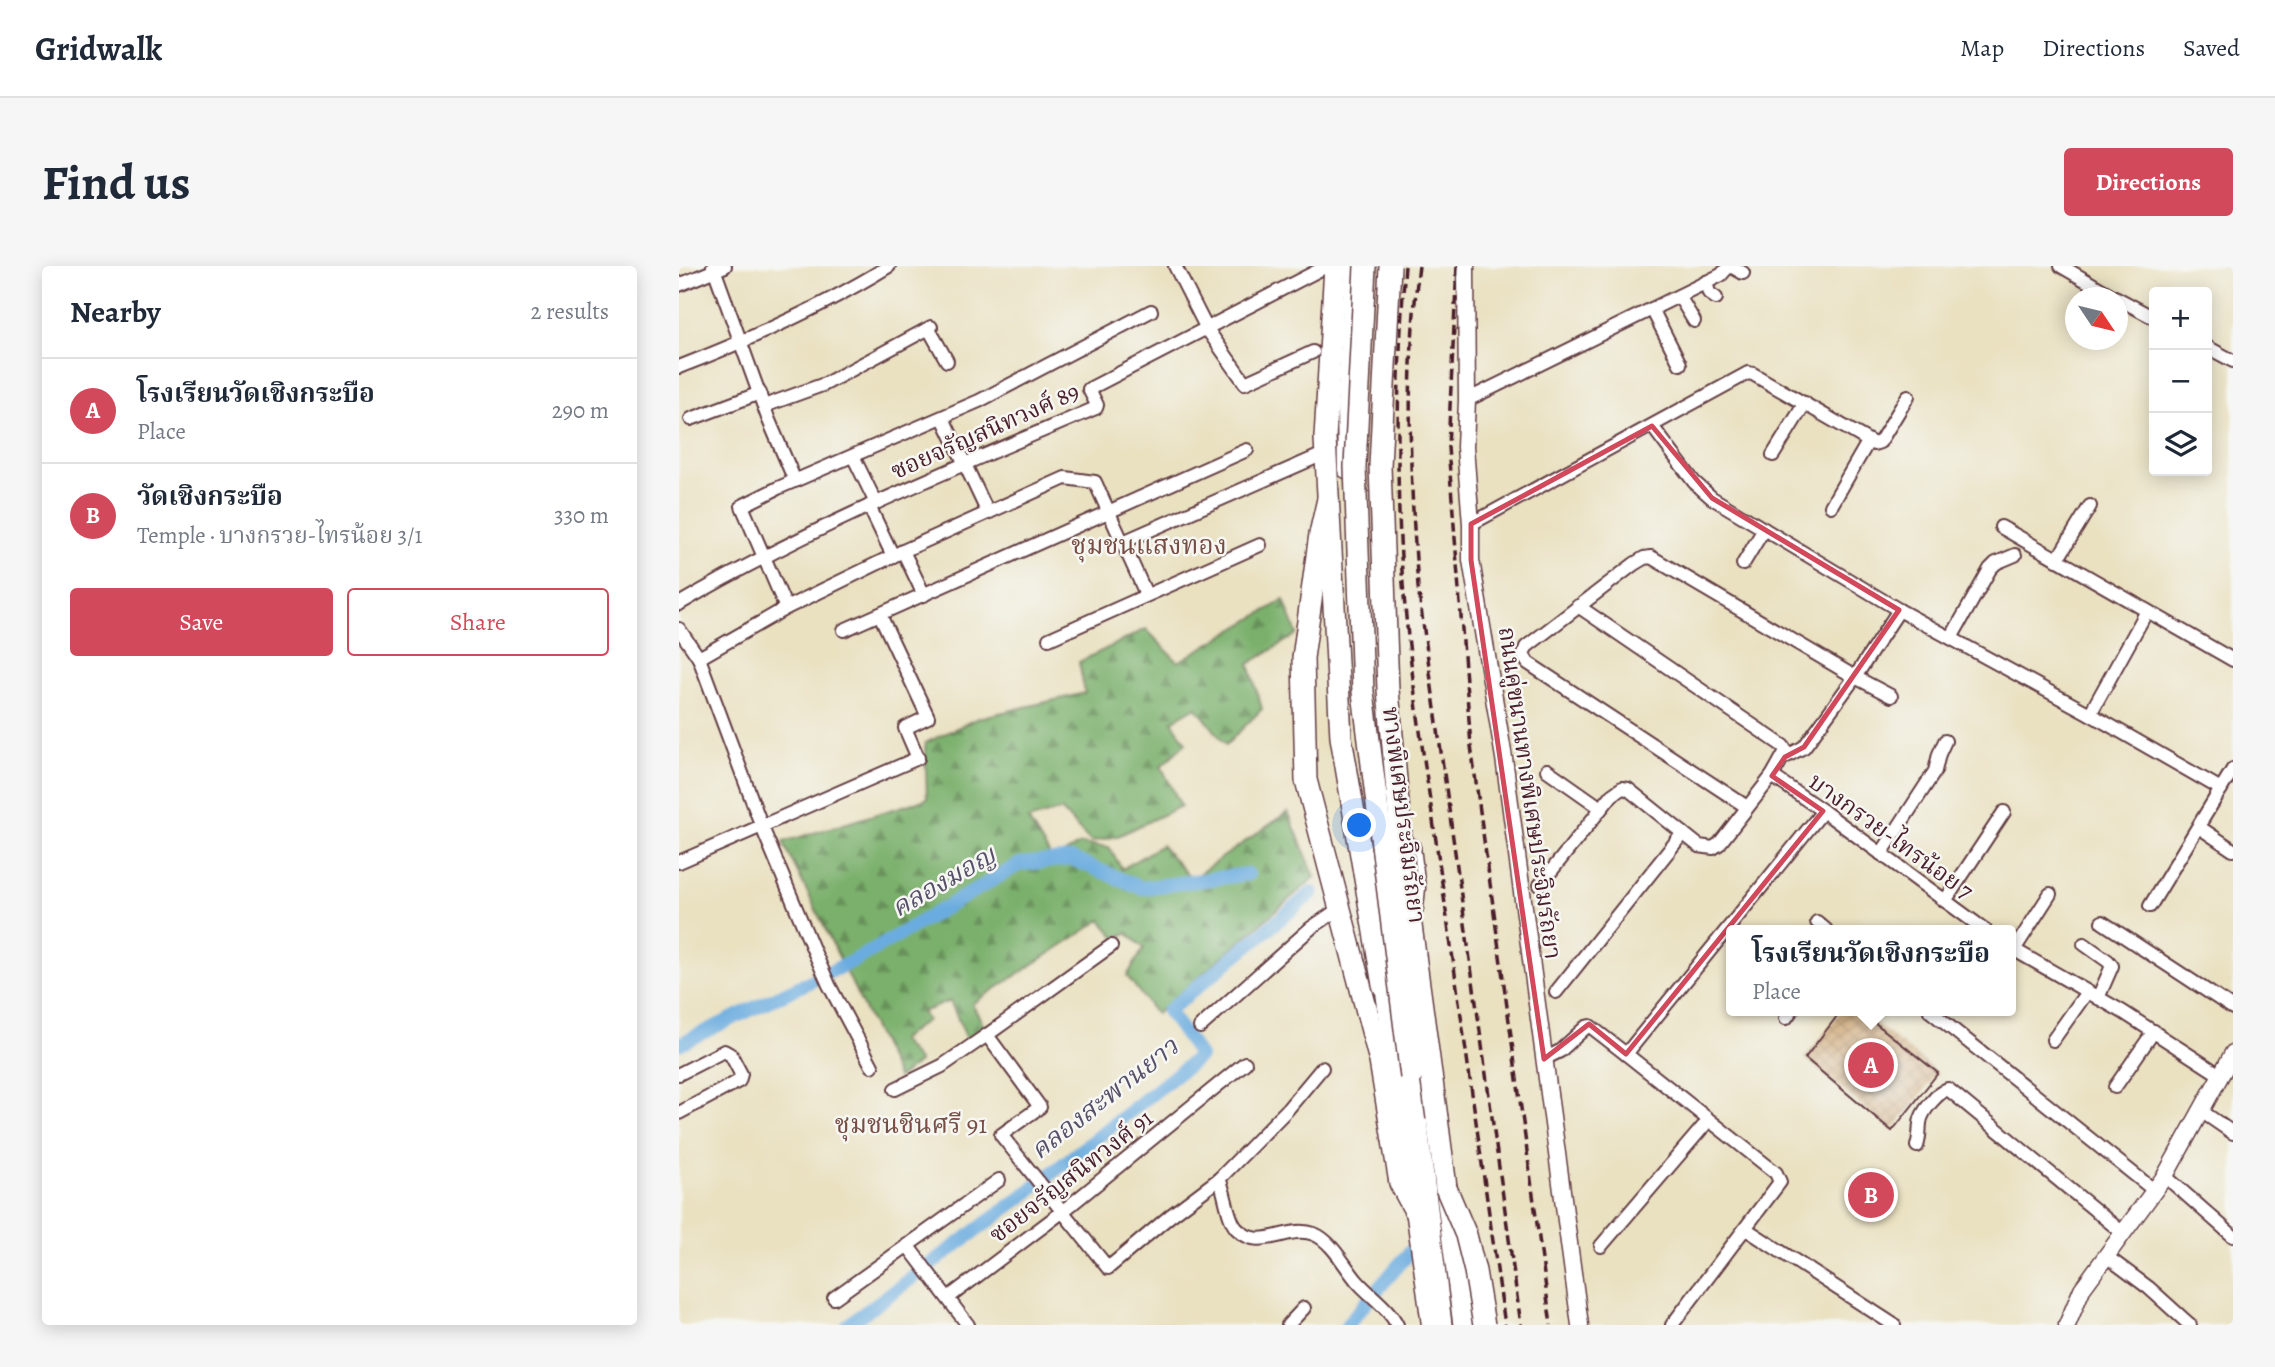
<!DOCTYPE html>
<meta charset="utf-8">
<style>
:root{--surface:#fff;--page:#f6f6f7;--text:#1f2937;--muted:#747a83;--line:#e0e1e3;--accent:#d1495b}
body{margin:0;font-family:Alegreya,"Noto Serif Thai",serif;background:var(--page);color:var(--text)}
.controls{position:absolute;right:21px;top:21px;display:grid;overflow:hidden;border-radius:7px;box-shadow:0 4px 18px #0003}
.controls button{width:63px;height:63px;display:grid;place-items:center;padding:0;border:0;border-bottom:2px solid var(--line);background:var(--surface);color:var(--text);font:35px sans-serif}
.compass{position:absolute;left:1386px;top:21px;width:63px;height:63px;border-radius:50%;background:var(--surface);box-shadow:0 4px 18px #0003;rotate:125deg}
.you{position:absolute;left:681px;top:560px;width:24px;height:24px;margin:-18px;border:5px solid #fff;border-radius:50%;background:#1a73e8;box-shadow:0 0 0 10px #1a73e833}
.badge{display:grid;place-items:center;width:46px;height:46px;border-radius:50%;background:var(--accent);color:#fff;font-size:23px;font-weight:700}
.pin{position:absolute;translate:-50% -50%;border:4px solid #fff;box-shadow:0 2px 7px #0006}
.popup{position:absolute;left:1047px;top:659px;width:290px;height:91px;box-sizing:border-box;display:grid;place-content:center;border-radius:7px;background:var(--surface);filter:drop-shadow(0 2px 5px #0005);font-size:23px;white-space:nowrap;color:var(--muted)}
.popup b{font-size:26px;color:var(--text)}
.popup::after{content:'';position:absolute;left:50%;top:100%;margin-left:-14px;border:14px solid transparent;border-top-color:var(--surface)}
.list{margin:0;padding:0;list-style:none}
h2{display:flex;justify-content:space-between;align-items:center;height:91px;margin:0;padding:0 28px;font-size:30px}
h2 small{font-size:23px;font-weight:400;color:var(--muted)}
.list li{display:grid;grid-template-columns:46px 1fr auto;gap:21px;align-items:center;box-sizing:border-box;height:105px;padding:0 28px;border-top:2px solid var(--line)}
.list b{display:block;font-size:26px;white-space:nowrap}
.list p{margin:0;font-size:23px;white-space:nowrap;color:var(--muted)}
.list em{font-size:23px;font-style:normal;color:var(--muted)}
.actions{display:flex;gap:14px;padding:21px 28px}
.actions a{flex:1;padding:16px 0;border:2px solid var(--accent);border-radius:7px;text-align:center;font-size:24px;color:var(--accent)}
.actions .main{background:var(--accent);color:#fff}
.icon{flex:none;width:38px;height:38px;fill:none;stroke:currentColor;stroke-width:2;stroke-linecap:round;stroke-linejoin:round}
.map{position:relative;flex:none;width:1554px;height:1059px;overflow:hidden;border-radius:7px}
header{display:flex;align-items:center;gap:42px;box-sizing:border-box;height:98px;padding:0 35px;background:var(--surface);border-bottom:2px solid var(--line)}
header strong{font-size:33px}
nav{display:flex;gap:38px;margin-inline-start:auto;font-size:24px}
.intro{display:flex;align-items:center;justify-content:space-between;box-sizing:border-box;height:168px;padding:0 42px}
h1{margin:0;font-size:49px}
.button{padding:18px 32px;border-radius:7px;background:var(--accent);color:#fff;font-size:24px;font-weight:700}
main{display:flex;gap:42px;padding:0 42px}
aside{flex:1;background:var(--surface);border-radius:7px;box-shadow:0 4px 18px #0003}
.map>svg:first-child{display:block}
.forest{fill:url(#forest-firs);stroke:#62684c;stroke-width:2}
.lines{fill:none;stroke-linecap:round;stroke-linejoin:round}
.canal{stroke:#6bacdf;stroke-width:14}
.building{fill:url(#building-cross-hatch)}
.minor-casing{stroke:#623c42;stroke-width:16}
.secondary-casing{stroke:#623c42;stroke-width:19}
.motorway-casing{stroke:#623c42;stroke-width:24}
.minor{stroke:#fff;stroke-width:12}
.secondary{stroke:#fff;stroke-width:16}
.motorway{stroke:#fff;stroke-width:21}
.rail{stroke:#4a1f2b;stroke-width:3.5;stroke-dasharray:10 5;stroke-linecap:butt}
.motorway-bridge-casing{stroke:#623c42;stroke-width:24;stroke-linecap:butt}
.motorway-bridge{stroke:#fff;stroke-width:21}
.marked{fill:none;stroke:#d1495b;stroke-width:5;stroke-linejoin:round}
.labels{text-anchor:middle;stroke-width:5;stroke-linejoin:round;paint-order:stroke}
.street-label{font-size:24px;fill:#4a1f2b;stroke:#f6f6f2}
.neighbourhood-label{font-size:26px;fill:#784e44;stroke:#f6f6f2}
.water-label{font-size:26px;font-style:italic;fill:#56506a;stroke:#f6f6f2}
</style>
<header>
<strong>Gridwalk</strong>
<nav><a>Map</a><a>Directions</a><a>Saved</a></nav>
</header>
<div class="intro"><h1>Find us</h1><a class="button">Directions</a></div>
<main>
<aside>
<h2>Nearby<small>2 results</small></h2>
<ul class="list">
<li><span class="badge">A</span><div><b>โรงเรียนวัดเชิงกระบือ</b><p>Place</p></div><em>290 m</em></li>
<li><span class="badge">B</span><div><b>วัดเชิงกระบือ</b><p>Temple · บางกรวย-ไทรน้อย 3/1</p></div><em>330 m</em></li>
</ul>
<div class="actions"><a class="main">Save</a><a>Share</a></div>
</aside>
<div class="map">
<svg width="1554" height="1059" viewBox="0 0 1554 1059">
<defs>
<pattern id="forest-firs" width="22" height="20" patternUnits="userSpaceOnUse" patternTransform="scale(1.75)"><rect width="22" height="20" fill="#7ab06c"/><path d="M5 1l3.5 6h-7zM16 11l3.5 6h-7z" fill="#668f59"/></pattern>
<pattern id="building-cross-hatch" width="8" height="8" patternUnits="userSpaceOnUse" patternTransform="scale(1.75)"><rect width="8" height="8" fill="#cea572"/><path d="M0 0l8 8M0 8l8-8" fill="none" stroke="#a9865e"/></pattern>
</defs>
<rect width="100%" height="100%" fill="#f6f6f2"/>
<filter id="ink" filterUnits="userSpaceOnUse"><feTurbulence type="fractalNoise" baseFrequency=".0143" numOctaves="2"/><feDisplacementMap in="SourceGraphic" scale="14" xChannelSelector="R" yChannelSelector="G"/><feConvolveMatrix kernelMatrix="1 2 1 2 8 2 1 2 1" color-interpolation-filters="sRGB"/></filter>
<filter id="wash" filterUnits="userSpaceOnUse"><feTurbulence type="fractalNoise" baseFrequency=".00686" numOctaves="4" result="noise"/><feDisplacementMap in="SourceGraphic" scale="28" xChannelSelector="R" yChannelSelector="G"/><feGaussianBlur stdDeviation="1.57" result="paint"/><feColorMatrix in="noise" values="0 0 0 0 0 0 0 0 0 0 0 0 0 0 0 0 0 1.4 0 .05"/><feComposite in="paint" operator="in"/></filter>
<g filter="url(#wash)">
<rect width="100%" height="100%" fill="#eae1c1"/>
<polygon class="forest" points="605,334 618,368 570,398 583,443 547,479 517,441 493,455 507,477 482,500 502,540 439,570 412,576 382,544 349,554 374,594 401,578 430,581 443,603 482,579 512,613 609,546 636,611 477,748 448,710 465,682 448,667 437,672 422,654 293,738 305,760 288,773 271,735 243,746 248,754 221,774 240,796 219,812 104,576 248,533 246,477 299,452 406,427 400,396 467,363 499,396"/>
<g class="lines">
<g class="canal">
<polyline points="0,778 178,693 341,598 393,593 463,622 569,608"/>
<polyline points="169,1059 340,933 521,790 489,745 633,627"/>
<polyline points="668,1059 744,971"/>
</g>
</g>
<g id="blocks">
<polygon class="building" points="1162,745 1181,745 1259,807 1213,865 1126,792"/>
</g>
</g>
<g filter="url(#ink)">
<use href="#blocks" fill-opacity="0" stroke="#623c42" stroke-width="2"/>
<g class="lines">
<g class="minor-casing">
<g id="minor">
<polyline points="34,0 89,152 116,215"/>
<polyline points="496,0 528,63 566,117 634,86"/>
<polyline points="1052,0 1064,7"/>
<polyline points="1382,0 1437,32"/>
<polyline points="1027,16 1030,27 1037,32"/>
<polyline points="0,19 46,0"/>
<polyline points="1000,30 1015,55"/>
<polyline points="1438,32 1475,52"/>
<polyline points="973,43 1001,98"/>
<polyline points="250,63 268,95"/>
<polyline points="1528,81 1554,95"/>
<path d="M 0,101 C 72,73 144,41 210,0"/>
<polyline points="788,134 1042,9 1050,0"/>
<polyline points="85,140 146,118 252,61"/>
<polyline points="264,152 309,247"/>
<polyline points="12,153 81,127"/>
<polyline points="973,160 1015,216 1033,232 1220,344 1411,448 1542,523"/>
<polyline points="1094,189 1126,137"/>
<polyline points="174,190 197,237"/>
<polyline points="190,240 214,290"/>
<polyline points="1152,240 1189,176"/>
<polyline points="792,258 1069,107 1074,108 1195,178 1201,176 1229,130"/>
<polyline points="1322,261 1554,394"/>
<polyline points="444,276 640,190"/>
<polyline points="224,285 245,329"/>
<polyline points="1378,294 1411,240"/>
<polyline points="1064,298 1085,263"/>
<path d="M 0,338 C 132,260 276,202 417,142 L 418,139 L 410,123 L 646,1"/>
<polyline points="107,342 63,240 99,222 300,135 472,45"/>
<polyline points="0,363 20,392 83,561 134,683 150,719 193,800"/>
<polyline points="165,364 568,184"/>
<polyline points="1272,372 1311,303 1317,297 1336,289"/>
<polyline points="370,373 581,279"/>
<polyline points="20,392 107,342 224,285 386,212 416,216 467,328"/>
<polyline points="1212,430 1176,411 1220,344"/>
<polyline points="1411,448 1468,345"/>
<polyline points="868,504 922,542"/>
<polyline points="1093,510 1144,545 1306,664"/>
<polyline points="1068,541 849,397 844,389 847,381 955,298 965,292 972,291 1176,411 1125,481 1106,491"/>
<polyline points="1520,561 1554,584"/>
<polyline points="1202,588 1256,505 1260,488 1266,475"/>
<polyline points="0,596 239,492 226,462 249,451 201,349"/>
<polyline points="861,619 933,529 943,522 949,523 1020,580 1034,582 1040,578 1093,510 1107,485 1104,480 899,340"/>
<polyline points="1266,635 1325,546"/>
<polyline points="1471,640 1554,503"/>
<polyline points="1138,656 1147,664"/>
<polyline points="1423,656 1554,742"/>
<polyline points="1405,678 1429,695 1433,700 1419,732"/>
<polyline points="1332,682 1444,746 1541,809"/>
<polyline points="1335,684 1371,628"/>
<polyline points="877,726 1004,567"/>
<polyline points="1251,745 1476,925"/>
<polyline points="1107,752 1112,745"/>
<polyline points="521,761 632,662 660,643"/>
<polyline points="308,769 432,680"/>
<polyline points="1374,774 1408,726"/>
<polyline points="865,793 881,785 907,761 911,760 947,788"/>
<polyline points="0,808 45,785 52,789 62,808 60,815 0,847"/>
<polyline points="1436,821 1475,765"/>
<polyline points="216,823 263,800 308,769 361,841 322,869 429,1002 491,950 540,913 608,844 643,802"/>
<polyline points="1522,845 1554,867"/>
<path d="M 1238,880 C 1241,871 1240,866 1241,857 C 1242,846 1259,826 1269,823 L 1444,967"/>
<polyline points="1486,910 1554,970"/>
<path d="M 540,913 C 547,927 548,953 558,963 C 582,987 608,958 635,968 C 653,975 666,1001 678,1015 C 691,1030 710,1042 718,1059"/>
<polyline points="1067,963 1215,1059"/>
<polyline points="228,979 289,1059"/>
<polyline points="922,980 1029,855"/>
<polyline points="1427,990 1470,1022 1511,1059"/>
<polyline points="155,1032 320,914"/>
<polyline points="269,1032 383,946 566,797"/>
<polyline points="609,1059 625,1042"/>
<polyline points="993,1059 1101,916 1097,907 947,788 1144,545"/>
</g>
</g>
<g class="secondary-casing">
<g id="secondary">
<polyline points="787,0 788,134 786,181 792,258 792,294 825,492 901,1059"/>
<polyline points="667,204 666,138 674,0"/>
<polyline points="733,581 738,622 736,642"/>
<polyline points="710,713 704,719 751,1059"/>
<polyline points="1388,1059 1403,1023 1486,910 1554,787"/>
</g>
</g>
<g class="motorway-casing">
<g id="motorway">
<polyline points="656,0 646,172 662,471 704,719"/>
<polyline points="649,233 641,268 624,392 627,514 701,795 721,917 735,943"/>
<polyline points="732,811 762,1059"/>
<polyline points="758,852 785,1059"/>
</g>
</g>
<use href="#minor" class="minor"/>
<use href="#secondary" class="secondary"/>
<use href="#motorway" class="motorway"/>
<g class="rail">
<path d="M 726,0 C 719,90 717,183 721,273 C 727,390 748,508 764,624 C 785,769 805,914 826,1059"/>
<path d="M 740,0 C 726,106 731,214 739,321 L 842,1059"/>
<polyline points="778,0 769,181 792,480 872,1059"/>
</g>
<g class="motorway-bridge-casing">
<g id="motorway-bridge">
<polyline points="686,0 676,200 684,426 732,811"/>
<polyline points="711,0 701,200 709,424 726,615 758,852"/>
<polyline points="767,922 787,969 796,1005 805,1059"/>
</g>
</g>
<use href="#motorway-bridge" class="motorway-bridge"/>
</g>
</g>
<path class="marked" d="M 973,160 L 1033,232 L 1220,344 L 1125,481 L 1106,491 L 1093,510 L 1144,545 L 947,788 L 910,758 L 865,793 L 792,294 L 792,258 Z"/>
<g class="labels">
<g class="street-label">
<text transform="translate(306 165) rotate(-24)" y="8">ซอยจรัญสนิทวงศ์ 89</text>
<text transform="translate(851 527) rotate(82)" y="8">ถนนคู่ขนานทางพิเศษประจิมรัถยา</text>
<text transform="translate(725 549) rotate(83)" y="8">ทางพิเศษประจิมรัถยา</text>
<text transform="translate(1212 570) rotate(36)" y="8">บางกรวย-ไทรน้อย 7</text>
<text transform="translate(392 910) rotate(-38)" y="8">ซอยจรัญสนิทวงศ์ 91</text>
</g>
<g class="neighbourhood-label">
<text x="470" y="288">ชุมชนแสงทอง</text>
<text x="232" y="867">ชุมชนชินศรี 91</text>
</g>
<g class="water-label">
<text transform="translate(264 615) rotate(-30)" y="9">คลองมอญ</text>
<text transform="translate(425 832) rotate(-38)" y="9">คลองสะพานยาว</text>
</g>
</g>
</svg>
<div class="controls">
<button>+</button>
<button>−</button>
<button><svg class="icon" aria-label="layers" viewBox="0 0 24 24"><path d="M12 4l9 5-9 5-9-5zM3 14l9 5 9-5"/></svg></button>
</div>
<svg class="compass" viewBox="-18 -18 36 36"><path d="M0-13l5 13h-10z" fill="#e53935"/><path d="M0 13l5-13h-10z" fill="#747a83"/></svg>
<div class="you"></div>
<div class="pin badge" style="left:1192px;top:799px">A</div>
<div class="popup"><b>โรงเรียนวัดเชิงกระบือ</b>Place</div>
<div class="pin badge" style="left:1192px;top:929px">B</div>
</div>
</main>
